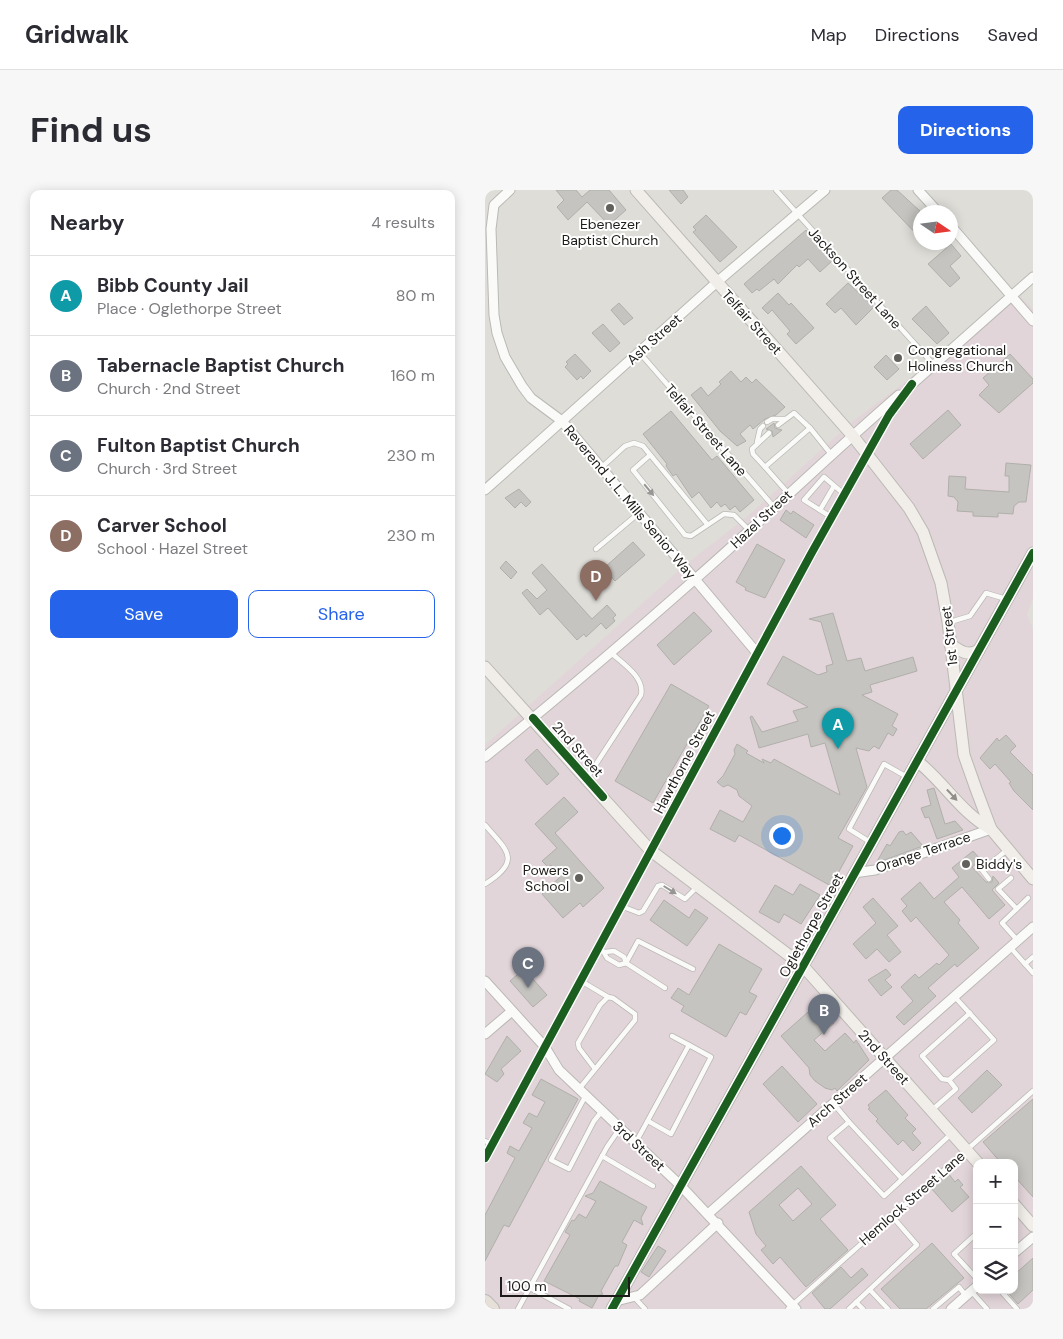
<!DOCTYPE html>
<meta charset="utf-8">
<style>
:root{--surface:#fff;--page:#f7f7f7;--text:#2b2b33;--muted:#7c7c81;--line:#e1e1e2;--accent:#2563eb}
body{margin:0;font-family:"DM Sans",sans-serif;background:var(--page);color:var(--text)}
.controls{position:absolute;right:15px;bottom:15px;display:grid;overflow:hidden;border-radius:10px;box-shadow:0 2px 12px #0003}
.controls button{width:45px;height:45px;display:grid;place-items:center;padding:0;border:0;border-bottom:1px solid var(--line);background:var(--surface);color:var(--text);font:25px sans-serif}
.compass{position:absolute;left:428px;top:15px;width:45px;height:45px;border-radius:50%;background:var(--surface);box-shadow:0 2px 12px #0003;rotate:103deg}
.scale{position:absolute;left:15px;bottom:12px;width:130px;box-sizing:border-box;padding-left:5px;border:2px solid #1d1c18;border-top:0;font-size:14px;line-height:18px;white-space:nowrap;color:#1d1c18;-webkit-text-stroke:4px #fff;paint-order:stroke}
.you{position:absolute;left:296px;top:645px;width:18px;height:18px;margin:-12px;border:4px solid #fff;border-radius:50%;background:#1a73e8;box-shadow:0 0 0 8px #1a73e833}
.badge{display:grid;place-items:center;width:32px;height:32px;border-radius:50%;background:var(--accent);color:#fff;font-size:16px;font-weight:700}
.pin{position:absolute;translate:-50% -41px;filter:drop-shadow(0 1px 2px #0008)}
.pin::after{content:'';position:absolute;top:26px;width:18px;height:15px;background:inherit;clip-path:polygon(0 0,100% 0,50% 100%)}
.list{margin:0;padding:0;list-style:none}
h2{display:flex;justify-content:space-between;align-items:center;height:65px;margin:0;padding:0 20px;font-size:21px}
h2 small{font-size:16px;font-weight:400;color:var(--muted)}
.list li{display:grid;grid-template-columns:32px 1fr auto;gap:15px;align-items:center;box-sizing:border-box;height:80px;padding:0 20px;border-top:1px solid var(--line)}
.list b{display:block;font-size:19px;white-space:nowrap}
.list p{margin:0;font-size:16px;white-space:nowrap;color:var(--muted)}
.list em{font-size:16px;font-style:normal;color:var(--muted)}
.actions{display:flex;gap:10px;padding:15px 20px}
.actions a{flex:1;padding:11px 0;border:1px solid var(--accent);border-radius:10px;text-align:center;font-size:18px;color:var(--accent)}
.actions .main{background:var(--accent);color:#fff}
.icon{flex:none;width:28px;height:28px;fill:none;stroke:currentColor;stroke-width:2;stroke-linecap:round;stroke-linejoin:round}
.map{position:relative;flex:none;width:548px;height:1119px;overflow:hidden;border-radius:10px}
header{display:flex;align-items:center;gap:30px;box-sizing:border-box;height:70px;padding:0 25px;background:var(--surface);border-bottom:1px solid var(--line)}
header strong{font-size:24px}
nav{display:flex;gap:28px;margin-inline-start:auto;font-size:18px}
.intro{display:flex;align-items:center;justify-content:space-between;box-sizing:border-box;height:120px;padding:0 30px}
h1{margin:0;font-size:35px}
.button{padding:12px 22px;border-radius:10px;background:var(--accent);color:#fff;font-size:18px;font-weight:700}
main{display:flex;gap:30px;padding:0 30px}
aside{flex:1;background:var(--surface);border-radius:10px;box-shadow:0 2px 12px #0003}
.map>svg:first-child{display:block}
.commercial{fill:#e2d5d9;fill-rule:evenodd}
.building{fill:#c5c4c0;stroke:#b0afab;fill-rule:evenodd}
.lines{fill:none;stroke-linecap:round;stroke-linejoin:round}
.lane-casing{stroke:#bab9b5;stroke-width:6}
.street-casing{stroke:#bab9b5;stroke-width:11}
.secondary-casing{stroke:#bab9b5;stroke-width:13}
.primary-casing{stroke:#b9b9b6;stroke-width:16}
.lane{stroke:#fafaf9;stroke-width:4.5}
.street{stroke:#fafaf9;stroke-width:9}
.secondary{stroke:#f1ede8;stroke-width:11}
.primary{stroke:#e6e0d8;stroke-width:14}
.cycleway-casing{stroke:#fff;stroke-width:11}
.cycleway{stroke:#1b5e20;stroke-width:8}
.oneway{fill:#979694}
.oneway2{fill:#928f8a}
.poi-dot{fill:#61605b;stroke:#fff;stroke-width:2}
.labels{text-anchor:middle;stroke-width:4;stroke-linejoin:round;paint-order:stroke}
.poi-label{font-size:14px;fill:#1d1c18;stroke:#fff;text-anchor:start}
.street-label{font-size:14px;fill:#1d1c18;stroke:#fff}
</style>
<header>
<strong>Gridwalk</strong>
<nav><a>Map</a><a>Directions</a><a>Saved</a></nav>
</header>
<div class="intro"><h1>Find us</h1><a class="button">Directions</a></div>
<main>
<aside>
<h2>Nearby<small>4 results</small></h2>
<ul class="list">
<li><span class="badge" style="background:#0f9aa8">A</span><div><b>Bibb County Jail</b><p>Place · Oglethorpe Street</p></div><em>80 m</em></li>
<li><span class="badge" style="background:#6b7280">B</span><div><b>Tabernacle Baptist Church</b><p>Church · 2nd Street</p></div><em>160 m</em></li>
<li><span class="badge" style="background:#6b7280">C</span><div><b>Fulton Baptist Church</b><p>Church · 3rd Street</p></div><em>230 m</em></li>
<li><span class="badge" style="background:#8d6e63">D</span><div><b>Carver School</b><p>School · Hazel Street</p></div><em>230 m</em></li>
</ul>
<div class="actions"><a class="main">Save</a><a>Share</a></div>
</aside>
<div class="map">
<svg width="548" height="1119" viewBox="0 0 548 1119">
<rect width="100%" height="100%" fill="#deddd8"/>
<path class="commercial" d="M 535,106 L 548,119 L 548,409 L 542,424 L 548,439 L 548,1119 L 0,1119 L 0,555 L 200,375 L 264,325 L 368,231 ZM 492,973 L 529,973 L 529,1100 L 492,1100 Z"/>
<g class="building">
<polygon points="71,0 91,0 97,7 105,0 124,0 141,20 124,35 102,12 83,30 72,17 79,10"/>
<polygon points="184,0 198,0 203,7 196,14"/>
<polygon points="406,0 412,0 436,22 436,49 397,8"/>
<polygon points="221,25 252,57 235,72 208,42 211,40 208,37"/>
<polygon points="321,40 347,71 335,82 323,69 314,77 312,75 293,94 289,89 274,101 272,99 267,103 259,94"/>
<polygon points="466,54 476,66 465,76 475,88 465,97 443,74"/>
<polygon points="363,93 389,117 371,135 356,118 350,123 341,114"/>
<polygon points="293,103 304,115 306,113 329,138 311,154 302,144 305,141 287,120 283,124 277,118"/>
<polygon points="134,113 148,128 139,135 126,120"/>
<polygon points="441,116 464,143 452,154 427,129"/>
<polygon points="118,134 135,153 125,162 107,143"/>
<polygon points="90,164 106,181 98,189 96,186 92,190 80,177 83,174 81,172"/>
<polygon points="525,164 548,189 548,193 514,223 494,205 504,195 498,188"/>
<polygon points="401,165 414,179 402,190 389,177"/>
<polygon points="246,181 256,192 261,187 267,193 271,189 300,217 291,225 280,229 268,239 265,235 255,244 261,251 252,256 235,241 206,205 216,197 223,206 236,194 234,192"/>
<polygon points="463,220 476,235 438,269 425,254"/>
<polygon points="186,221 227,270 232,266 269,310 255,322 250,316 245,320 240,314 236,317 232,312 226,318 214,302 207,308 191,284 188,286 181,276 182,274 158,244"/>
<polygon points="289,233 290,238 297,240 288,247 287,241 281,239"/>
<polygon points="521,273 546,275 541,312 534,312 529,316 528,324 513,323 513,327 488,326 488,322 472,321 473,312 469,307 463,306 464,286 481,287 480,299 524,302 524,286 520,286"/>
<polygon points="34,299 46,312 41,317 36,312 30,318 20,308"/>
<polygon points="301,320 306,324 308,321 329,335 321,348 295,330"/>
<polygon points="148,352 160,365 130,391 119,378"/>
<polygon points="272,354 300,370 280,408 260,400 261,398 251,392"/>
<polygon points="21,371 32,382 26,389 15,378"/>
<polygon points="57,374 107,429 122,415 131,425 128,428 130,431 121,439 116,433 101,447 99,444 92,450 63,418 55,425 37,403 42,399 52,409 62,400 47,383"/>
<polygon points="209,422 227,441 189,475 172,455"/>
<polygon points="348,423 362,471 376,468 380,481 428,467 432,481 385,495 387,502 377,505 413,524 407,536 412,539 408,546 403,543 394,559 389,556 384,561 371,558 382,597 353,648 368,656 346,696 254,645 250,652 225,639 235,620 258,632 267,616 254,606 252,600 243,595 238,597 232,592 238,586 250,564 249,560 252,554 263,561 261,563 279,573 277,569 286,573 289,569 355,605 340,553 326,557 323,544 274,558 265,527 267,526 277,542 313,531 308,521 323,517 282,494 298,466 333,485 342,482 341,476 348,474 336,432 324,429"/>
<polygon points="186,494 224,516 168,613 130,591"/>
<polygon points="521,545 531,556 525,562 548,585 548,620 529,601 524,593 526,592 510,574 505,579 495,568 512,548 514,551"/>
<polygon points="52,559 74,584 62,595 40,570"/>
<polygon points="449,598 460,634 470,631 478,640 452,649 444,627 440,628 436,618 446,615 442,600"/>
<polygon points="79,607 93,622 70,643 119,698 98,717 95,713 78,728 57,704 76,686 66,675 63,677 57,671 72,658 50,634"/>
<polygon points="418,641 421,645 426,642 438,656 391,673 402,654 405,656 414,642"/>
<polygon points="488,661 496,670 487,677 501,692 507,692 508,686 514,693 507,700 520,715 504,729 477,697 459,712 475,730 473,733 494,758 472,777 470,774 443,798 451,806 419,835 411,827 428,811 416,797 430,784 434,788 452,773 454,775 464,765 431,727 426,732 417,721 422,716 416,709 435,692 449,709 474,687 467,678"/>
<polygon points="315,694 335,705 316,734 299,724 294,733 274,722 290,695 308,705"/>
<polygon points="388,708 413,736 402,745 416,762 404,772 392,759 381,769 368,754 391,733 378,717"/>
<polygon points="179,710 204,728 210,719 223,728 202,756 165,730"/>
<polygon points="234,754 277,779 264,802 272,806 261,825 255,822 241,847 196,821 199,816 186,808 193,798 204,805"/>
<polygon points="39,779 62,805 48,817 25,791"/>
<polygon points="401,779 406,785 400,790 407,797 396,806 383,790"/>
<polygon points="332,814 349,833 329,850 340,861 360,843 369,853 371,850 384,870 352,901 350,898 347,900 340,898 330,891 325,885 324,878 296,846"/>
<polygon points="22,846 36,861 16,879 19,884 12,892 0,884"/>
<polygon points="297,876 332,914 313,932 278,894"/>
<polygon points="502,880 517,895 487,923 473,908"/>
<polygon points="56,889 93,909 24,1037 19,1035 0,1071 0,1025 30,968 22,963 25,956 34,961 47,938 38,933 44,923 52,927 60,912 47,905"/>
<polygon points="401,900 423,925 420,928 431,939 427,943 436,953 428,961 418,950 413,955 391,931 393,929 383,919 385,918 383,915"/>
<polygon points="548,909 548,1007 529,986 529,973 516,973 498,952"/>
<path d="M 316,976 L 351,1015 L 335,1029 L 363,1060 L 321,1097 L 295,1067 L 288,1074 L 276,1060 L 281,1056 L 271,1044 L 264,1022 ZM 313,998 L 327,1014 L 308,1031 L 294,1015 Z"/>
<polygon points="463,983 470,992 473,989 478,995 475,997 484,1007 467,1022 446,998"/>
<polygon points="115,991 162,1017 156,1028 158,1035 149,1030 137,1052 142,1055 133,1076 130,1076 116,1101 118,1104 114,1105 107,1118 94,1111 95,1109 59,1091 85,1045 80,1042 87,1030 89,1031 94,1024 101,1028 111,1011 100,1006 108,1003"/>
<polygon points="447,1053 479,1088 441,1119 415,1119 396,1099"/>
<polygon points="173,1056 181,1061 164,1087 156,1082"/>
<polygon points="548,1068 548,1100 533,1114 521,1100 529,1100 529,1085"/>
<polygon points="356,1077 366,1088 377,1078 383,1085 345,1119 340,1119 327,1103"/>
</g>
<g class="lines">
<g class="lane-casing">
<g id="lane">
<polyline points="291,0 449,175"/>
<polyline points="154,162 289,317"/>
<polyline points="282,232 287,229 300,229"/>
<polyline points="293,235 309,223 325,238"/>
<polyline points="272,252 275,239 278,236"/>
<polyline points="165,265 148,280 200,345 206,346 239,324 249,325 264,340"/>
<polyline points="117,277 140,256 149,253 158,256 222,334"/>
<polyline points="280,277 268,264 267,259 284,243"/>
<polyline points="303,303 280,277 325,238 346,264"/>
<polyline points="335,320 349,296"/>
<polyline points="346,327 319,310 339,287 359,304"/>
<polyline points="111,359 154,323"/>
<polyline points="465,432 485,426 501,403 521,409"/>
<path d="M 102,588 L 156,505 C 160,487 137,473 125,462"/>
<path d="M 0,635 C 23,661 37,671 0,694"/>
<polyline points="385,652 364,639 399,574 422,587"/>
<polyline points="526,688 513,699 531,718"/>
<polyline points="504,689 497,680 522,660"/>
<polyline points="136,716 154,723 158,721 173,696 177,695 200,709 213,696"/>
<polyline points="533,751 517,733 543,708"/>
<polyline points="525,757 548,783"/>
<polyline points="118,761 122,768 134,775 141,773"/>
<polyline points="120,762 129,761 139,767 141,773 180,798"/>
<polyline points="141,773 153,751 208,779"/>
<polyline points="540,774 548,767"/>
<polyline points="96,791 123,807"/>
<polyline points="187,846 204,855"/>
<polyline points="464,890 457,889 437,866 485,823"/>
<polyline points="94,899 150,830 150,824 128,808 123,807 115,815 93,853 94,858 110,879"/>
<polyline points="101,905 66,970 84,979 109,931 117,921"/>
<polyline points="348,913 364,932 345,948 399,1006 466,944"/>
<polyline points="447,920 471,899 464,890 509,850 469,806"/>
<polyline points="364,932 417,989"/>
<polyline points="0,951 8,954"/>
<polyline points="151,952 204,855 226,867 186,944 163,931"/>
<polyline points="117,966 168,996"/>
<polyline points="492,1043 469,1064 492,1089"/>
<polyline points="45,1098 84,1119"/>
<polyline points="385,1100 403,1119"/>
<polyline points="515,1100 532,1119"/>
<polyline points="486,1101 502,1119"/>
<polyline points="149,1107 160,1119"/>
<polyline points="371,1112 378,1119"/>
<polyline points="33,1119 122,957 135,938"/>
<polyline points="303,1119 548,901"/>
<polyline points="364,1119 432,1055 406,1025"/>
<polyline points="448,1119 474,1097 481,1106"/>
</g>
</g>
<g class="street-casing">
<g id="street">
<polyline points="25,0 9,15 6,39 9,125 12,143 20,167 37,196 46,208 77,231 272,463"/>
<polyline points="433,0 453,22"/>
<polyline points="466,36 548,131"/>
<polyline points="424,197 548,87"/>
<polyline points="0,300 232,92 340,0"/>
<path d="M 0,567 C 71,510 140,451 208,391 C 278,330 344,265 414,205"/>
<polyline points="369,683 390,680 506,639"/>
<polyline points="0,791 60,857 74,880 196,996 311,1119"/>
<polyline points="0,844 27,821"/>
<polyline points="0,968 326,364 404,225 427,194"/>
<polyline points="223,1024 548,737"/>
<polyline points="529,1063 548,1047"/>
<polyline points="131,1111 155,1105 233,1033"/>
<polyline points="466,1119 492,1096"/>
</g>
</g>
<g class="secondary-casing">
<g id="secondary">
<polyline points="151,0 367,245 424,318 438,342 456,393 463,432 479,565 491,599 506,639 548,689"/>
<path d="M 465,454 C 475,461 483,467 494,460"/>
<polyline points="0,477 165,660 318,776 493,973"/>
<path d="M 432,571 C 458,591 477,624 506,639"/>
<polyline points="529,1014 548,1036"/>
<polyline points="127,1119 548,363"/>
</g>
</g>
<g class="primary-casing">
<polyline id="primary" points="0,1112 7,1119"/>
</g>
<use href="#lane" class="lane"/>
<use href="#street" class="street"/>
<use href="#secondary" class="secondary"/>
<use href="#primary" class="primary"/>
<g class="cycleway-casing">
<g id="cycleway">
<polyline points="48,528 118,607"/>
<polyline points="0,968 326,364 404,225 427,194"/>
<polyline points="127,1119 548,363"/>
</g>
</g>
<use href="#cycleway" class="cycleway"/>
</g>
<defs><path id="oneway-solid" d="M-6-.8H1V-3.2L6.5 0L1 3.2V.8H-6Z" transform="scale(1.25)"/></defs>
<g class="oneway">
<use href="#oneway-solid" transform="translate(164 300) rotate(50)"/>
<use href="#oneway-solid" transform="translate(185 700) rotate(32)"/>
</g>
<use class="oneway2" href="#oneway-solid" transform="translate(467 605) rotate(47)"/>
<g class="poi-dot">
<circle cx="125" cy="18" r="5"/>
<circle cx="413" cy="168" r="5"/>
<circle cx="481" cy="674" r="5"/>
<circle cx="94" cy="688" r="5"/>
</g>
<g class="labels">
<g class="poi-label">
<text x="125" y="39" text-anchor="middle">Ebenezer<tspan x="125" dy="16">Baptist Church</tspan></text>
<text x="423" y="165">Congregational<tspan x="423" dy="16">Holiness Church</tspan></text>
<text x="491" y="679">Biddy's</text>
<text x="84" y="685" text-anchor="end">Powers<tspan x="84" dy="16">School</tspan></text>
</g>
<g class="street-label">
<text transform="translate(370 88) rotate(48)" y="5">Jackson Street Lane</text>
<text transform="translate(267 132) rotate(48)" y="5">Telfair Street</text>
<text transform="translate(169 149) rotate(-42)" y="5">Ash Street</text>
<text transform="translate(221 240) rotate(49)" y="5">Telfair Street Lane</text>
<text transform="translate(145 312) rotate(50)" y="5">Reverend J. L. Mills Senior Way</text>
<text transform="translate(276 329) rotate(-43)" y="5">Hazel Street</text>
<text transform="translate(464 446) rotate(-97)" y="5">1st Street</text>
<text transform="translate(93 559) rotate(48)" y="5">2nd Street</text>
<text transform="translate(199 572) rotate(-62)" y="5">Hawthorne Street</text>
<text transform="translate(438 662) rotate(-19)" y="5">Orange Terrace</text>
<text transform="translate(326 735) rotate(-61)" y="5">Oglethorpe Street</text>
<text transform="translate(399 867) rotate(48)" y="5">2nd Street</text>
<text transform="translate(352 910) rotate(-41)" y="5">Arch Street</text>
<text transform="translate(154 956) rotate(43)" y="5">3rd Street</text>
<text transform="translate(427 1008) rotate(-41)" y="5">Hemlock Street Lane</text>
</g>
</g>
</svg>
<div class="controls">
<button>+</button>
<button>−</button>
<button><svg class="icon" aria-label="layers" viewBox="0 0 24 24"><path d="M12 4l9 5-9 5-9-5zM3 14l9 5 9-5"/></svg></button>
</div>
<svg class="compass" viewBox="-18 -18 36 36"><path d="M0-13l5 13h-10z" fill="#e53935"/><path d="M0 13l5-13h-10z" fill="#7c7c81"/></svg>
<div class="scale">100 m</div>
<div class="you"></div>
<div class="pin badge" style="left:353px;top:559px;background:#0f9aa8">A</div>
<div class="pin badge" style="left:339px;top:845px;background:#6b7280">B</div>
<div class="pin badge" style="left:43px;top:798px;background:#6b7280">C</div>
<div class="pin badge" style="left:111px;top:411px;background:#8d6e63">D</div>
</div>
</main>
